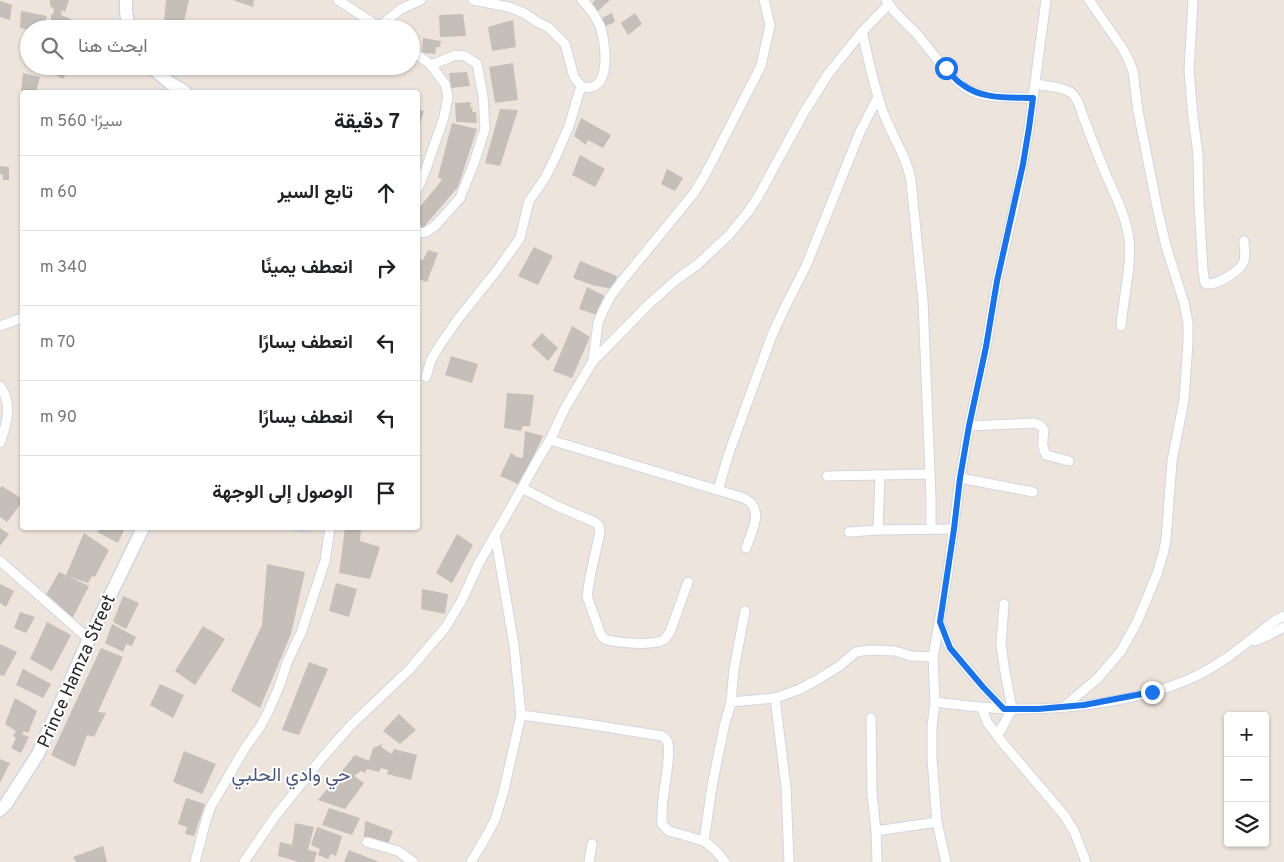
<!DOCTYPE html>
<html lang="ar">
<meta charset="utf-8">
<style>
:root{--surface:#fff;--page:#f6f6f6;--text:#202124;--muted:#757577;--line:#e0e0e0}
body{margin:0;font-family:Overpass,Vazirmatn,sans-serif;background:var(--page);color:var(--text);direction:rtl}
.controls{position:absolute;right:15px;bottom:15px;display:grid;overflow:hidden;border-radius:5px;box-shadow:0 1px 4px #0004}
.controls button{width:45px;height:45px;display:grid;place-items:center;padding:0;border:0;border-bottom:1px solid var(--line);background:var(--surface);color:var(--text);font:25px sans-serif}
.stop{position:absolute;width:15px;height:15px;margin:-11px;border:4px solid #1a73e8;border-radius:50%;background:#fff}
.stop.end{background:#1a73e8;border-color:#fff;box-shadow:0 1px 5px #0008}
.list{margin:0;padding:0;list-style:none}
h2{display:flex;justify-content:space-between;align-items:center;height:65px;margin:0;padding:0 20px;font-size:21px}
h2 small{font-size:16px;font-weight:400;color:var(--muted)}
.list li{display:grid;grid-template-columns:32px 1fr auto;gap:15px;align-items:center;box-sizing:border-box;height:75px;padding:0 20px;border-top:1px solid var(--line)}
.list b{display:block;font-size:19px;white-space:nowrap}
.list em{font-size:16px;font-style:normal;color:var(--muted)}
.icon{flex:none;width:28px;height:28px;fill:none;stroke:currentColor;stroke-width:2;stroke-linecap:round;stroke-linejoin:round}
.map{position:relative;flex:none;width:1284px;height:862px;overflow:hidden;direction:ltr}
.search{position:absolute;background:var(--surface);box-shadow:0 1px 4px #0004;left:20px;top:20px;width:400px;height:55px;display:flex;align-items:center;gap:12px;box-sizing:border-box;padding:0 18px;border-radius:28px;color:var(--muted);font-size:19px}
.panel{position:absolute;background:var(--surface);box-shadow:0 1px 4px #0004;left:20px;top:90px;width:400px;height:440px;border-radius:5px;direction:rtl}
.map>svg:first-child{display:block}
.industrial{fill:#dedde5}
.building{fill:#c5beb9}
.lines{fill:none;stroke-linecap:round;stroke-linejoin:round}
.street-casing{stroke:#d1d6e3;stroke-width:11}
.secondary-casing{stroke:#d1d6e3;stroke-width:15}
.street{stroke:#fff;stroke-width:9}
.secondary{stroke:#fff;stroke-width:12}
.route{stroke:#1a73e8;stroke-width:6}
.labels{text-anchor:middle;stroke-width:4;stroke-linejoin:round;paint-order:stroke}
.street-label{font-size:18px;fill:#2a2a2a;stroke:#fff}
.neighbourhood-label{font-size:19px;fill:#4a577c;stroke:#fff}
</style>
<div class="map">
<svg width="1284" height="862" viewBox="0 0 1284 862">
<rect width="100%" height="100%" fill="#ede4dc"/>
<polygon class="industrial" points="292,528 313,528 312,534 292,531"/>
<g class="building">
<polygon points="50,0 69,0 65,12 62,10 61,15 71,19 68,29 51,29 51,14 53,15 54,9 50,6"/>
<polygon points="166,0 189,0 183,26 164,21"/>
<polygon points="233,0 254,0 253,7"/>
<polygon points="595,0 610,0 597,12 591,5"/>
<polygon points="0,1 12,5 10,20 0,17"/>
<polygon points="21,11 47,16 44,29 29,29 29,30 20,28"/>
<polygon points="612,13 615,22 606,26 602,18"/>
<polygon points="635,13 642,24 628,35 621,23"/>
<polygon points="463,14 466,36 440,37 439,15"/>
<polygon points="513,20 516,47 492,51 488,27"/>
<polygon points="423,38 441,41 440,47 436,47 435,54 422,53"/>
<polygon points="513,63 518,100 495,103 489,67"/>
<polygon points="59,67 67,71 63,79 57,76"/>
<polygon points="467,72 470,86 451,88 449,73"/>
<polygon points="23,73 40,77 36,92 21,92"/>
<polygon points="471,102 470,107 473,108 472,112 476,112 477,123 456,122 455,103"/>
<polygon points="500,109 518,110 500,166 485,163"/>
<polygon points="418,110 424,111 418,129"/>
<polygon points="581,118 611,135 603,148 588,140 586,145 574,136"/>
<polygon points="452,123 477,129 458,187 423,228 418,222 418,209 442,180 438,177"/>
<polygon points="580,155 605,169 595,187 572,175"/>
<polygon points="0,166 9,167 9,180 3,180 3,175 0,174"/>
<polygon points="667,169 683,178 675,191 661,184"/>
<polygon points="534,247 553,256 538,285 518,276"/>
<polygon points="428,250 438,253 427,282 418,279 418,262 419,259 423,260"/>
<polygon points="580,261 617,276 613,289 592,285 573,278"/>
<polygon points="587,287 605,296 597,315 579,309"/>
<polygon points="572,326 590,337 572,378 553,371"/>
<polygon points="542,333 558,348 548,361 531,345"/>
<polygon points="451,356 478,364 472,383 445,375"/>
<polygon points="507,393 534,395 530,426 523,426 521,431 504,428"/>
<polygon points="525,431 543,436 520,485 500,476 511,453 517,457 523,458"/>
<polygon points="2,486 22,499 22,502 7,522 0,517 0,488"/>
<polygon points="0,528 9,534 0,546"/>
<polygon points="100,528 125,528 118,543 97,532"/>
<polygon points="204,528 217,528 217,530 204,529"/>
<polygon points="345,528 361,528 360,541 380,547 370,579 339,573"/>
<polygon points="84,533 109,550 95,577 92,576 88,583 68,576 89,586 72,619 46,595 59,572 66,575"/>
<polygon points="457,534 473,545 452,583 436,573"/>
<polygon points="267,564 305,572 291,634 260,708 231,691 262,625"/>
<polygon points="336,583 357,589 349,617 329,611"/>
<polygon points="0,584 14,591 6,607 0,603"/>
<polygon points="422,589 448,594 445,614 421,609"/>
<polygon points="123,596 139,603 126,629 113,622"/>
<polygon points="20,612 35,617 26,633 14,628"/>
<polygon points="47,622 71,635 52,671 30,659"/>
<polygon points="112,624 136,637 132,646 126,644 123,652 105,643"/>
<polygon points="203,626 225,639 195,685 175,671"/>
<polygon points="0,644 17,652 4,676 0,675"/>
<polygon points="101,648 123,657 98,712 106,713 94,737 87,735 75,767 51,755"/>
<polygon points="309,662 328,669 299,735 282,730"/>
<polygon points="23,669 51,684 43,698 16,685"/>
<polygon points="160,684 184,695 173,718 150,705"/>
<polygon points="15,698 37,711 28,733 24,731 22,734 29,737 21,753 11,748 16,738 13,736 16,731 5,724"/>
<polygon points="399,714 416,730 400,744 383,731"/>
<polygon points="383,744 381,747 392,754 394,749 417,755 411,780 387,774 388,770 381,768 379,772 367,769 365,773 361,771 354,776 364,783 345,809 318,800 355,755 369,761 373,748"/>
<polygon points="184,751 216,764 202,794 173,782"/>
<polygon points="0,759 10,763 0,783"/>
<polygon points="186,798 205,804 194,836 185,834 187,827 178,824"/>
<polygon points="329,808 360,818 352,835 322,825"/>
<polygon points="365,821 393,831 388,844 364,837"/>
<polygon points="295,823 314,827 308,850 317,852 314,862 299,862 278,856 280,842 292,845"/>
<polygon points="317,827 342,836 336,856 331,854 328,859 318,855 320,849 311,845"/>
<polygon points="103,846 107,862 76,862 73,857"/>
<polygon points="349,850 379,862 344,862"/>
</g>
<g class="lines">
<g class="street-casing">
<g id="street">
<polyline points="338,0 382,29"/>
<path d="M 473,0 L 509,7 L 524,13 L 537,22 L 548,27 L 565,44 L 574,77 L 581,86 C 584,87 589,88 592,87 C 611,82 605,39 600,26 C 596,17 589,7 582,0"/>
<path d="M 886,0 C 893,12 905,22 915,32 C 930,49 952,82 971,91 C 990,99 1013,97 1033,98"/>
<path d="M 1193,0 L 1189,71 L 1193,117 L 1198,154 L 1199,204 L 1203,271 L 1205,283 C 1215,287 1241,271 1244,261 C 1246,255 1244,247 1244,241"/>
<polyline points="379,27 401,9 421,0"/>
<path d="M 862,32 C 869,60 874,90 885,117 C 894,139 907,158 911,181 L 923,301 L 931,498 L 931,529"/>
<polyline points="411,50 431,65 445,84 448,96 444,117 427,166 418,188"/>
<path d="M 1036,84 C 1045,86 1063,87 1070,92 C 1074,94 1076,99 1078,102 C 1087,128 1097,153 1107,177 C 1116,197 1126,217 1129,239 C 1132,266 1123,299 1121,326"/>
<polyline points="418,233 426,232 436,225 460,198 474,163 485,129 483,96 477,64 465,56 456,55 431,65"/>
<polyline points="0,326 22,318"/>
<polyline points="593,361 598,323 602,313 610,297 622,281 694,193 705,175 761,66 770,25 764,0"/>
<polyline points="426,377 431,360 440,345 458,319 498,269 520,238 529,201 545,178 556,156 569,126 581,86"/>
<path d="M 0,386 C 13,404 7,423 0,443"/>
<path d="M 969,426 L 1034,423 L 1040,425 L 1044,430 C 1043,439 1041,446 1046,455 L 1069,461"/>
<path d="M 550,440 L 744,498 C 746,500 749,501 751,503 C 762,515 750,535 746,548"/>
<polyline points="827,476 930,474"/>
<polyline points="960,478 1033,492"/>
<path d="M 522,488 L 557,506 L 595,522 L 599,526 L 600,532 L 590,577 L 587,596 L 601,635 L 605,639 C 618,643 651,646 664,640 L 670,632 L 688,582"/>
<polyline points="718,490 729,453 772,335 784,309 806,266 860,132 878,97"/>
<polyline points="878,530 880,475"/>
<polyline points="849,532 878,530 954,529"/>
<polyline points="0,561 89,639"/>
<polyline points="940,624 950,648 983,687 1004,709"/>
<polyline points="1254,641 1267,636 1284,627"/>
<polyline points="775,698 786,787 789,862"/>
<polyline points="731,702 775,698 798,690 817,680 838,667 856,652 869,650 895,651 911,656 933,657"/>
<path d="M 935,702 C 962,705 988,709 1014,709 C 1070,710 1146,700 1196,676 C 1217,666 1235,652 1253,638 C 1263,630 1272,621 1284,616"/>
<polyline points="1065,706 1097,679 1121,651 1137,622 1157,574 1163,554 1166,540 1172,461 1184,400 1188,342 1188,323 1184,303 1166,246 1158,212 1138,111 1133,71 1128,59 1123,49 1089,0"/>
<polyline points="982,708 987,722 1002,742 1064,815 1074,831 1086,862"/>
<path d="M 521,715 L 587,724 L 662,736 C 664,738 666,738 667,741 C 672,750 664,788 663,800 C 662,808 662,816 662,824 L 669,831 L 704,841"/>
<polyline points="871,718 872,794 876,831 877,862"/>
<polyline points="998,735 1012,709 1004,666 1001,645 1004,604"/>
<polyline points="876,831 937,822"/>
<polyline points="367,842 398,851 413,862"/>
<polyline points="195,862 205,824 210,808 245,748 260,727 269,710 279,687 288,660 301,633 325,561 330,528"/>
<polyline points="244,862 274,818 321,759 351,725 409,670 445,628 462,600 479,563 522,488 538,459 550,440 565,408 593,361 649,304 676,280 698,264 729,235 748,212 758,197 803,114 828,74 862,32 889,4"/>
<polyline points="471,862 487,835 495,820 503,794 521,715 514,645 495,534"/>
<polyline points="589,862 592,844"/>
<polyline points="725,862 715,850 704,841 712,786 724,727 731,702 734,669 745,611"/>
<polyline points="946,862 937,822 932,759 932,727 935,702 933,657 948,572 960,478 969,426 986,347 997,281 1017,195 1029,128 1046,0"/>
</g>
</g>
<g class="secondary-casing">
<g id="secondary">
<polyline points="126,0 126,12 129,29"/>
<polyline points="150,66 170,83 185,92"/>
<polyline points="0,810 6,804 38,754 89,639 143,528"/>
</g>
</g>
<use href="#street" class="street"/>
<use href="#secondary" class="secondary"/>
</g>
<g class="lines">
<path class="route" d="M 946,68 C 951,74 956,81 963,85 C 983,100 1010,97 1033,98 L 1029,128 L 1023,164 L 997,281 L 986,347 L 969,426 L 960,478 L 954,529 L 940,622 L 950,648 L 983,687 L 1004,709 L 1038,709 L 1084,705 L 1152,692"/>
</g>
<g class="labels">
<g class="street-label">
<text transform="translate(76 671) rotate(-66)" y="6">Prince Hamza Street</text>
</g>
<g class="neighbourhood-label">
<text x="291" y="781">حي وادي الحلبي</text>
</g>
</g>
</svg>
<div class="controls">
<button>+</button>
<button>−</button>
<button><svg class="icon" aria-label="layers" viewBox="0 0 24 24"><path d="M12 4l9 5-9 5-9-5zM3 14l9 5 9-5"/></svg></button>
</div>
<div class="stop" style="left:946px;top:68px"></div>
<div class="stop end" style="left:1152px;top:692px"></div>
<div class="search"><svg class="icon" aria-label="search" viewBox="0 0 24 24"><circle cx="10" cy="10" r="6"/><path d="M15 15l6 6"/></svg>ابحث هنا</div>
<section class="panel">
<h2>7 دقيقة<small>سيرًا · 560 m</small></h2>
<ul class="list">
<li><svg class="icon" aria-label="ahead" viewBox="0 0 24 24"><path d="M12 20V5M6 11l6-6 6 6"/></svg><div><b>تابع السير</b></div><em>60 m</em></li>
<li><svg class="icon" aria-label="right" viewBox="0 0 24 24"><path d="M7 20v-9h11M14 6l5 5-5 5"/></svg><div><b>انعطف يمينًا</b></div><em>340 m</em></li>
<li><svg class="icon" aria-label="left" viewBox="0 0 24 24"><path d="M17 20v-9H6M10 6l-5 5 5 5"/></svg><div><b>انعطف يسارًا</b></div><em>70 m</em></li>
<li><svg class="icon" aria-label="left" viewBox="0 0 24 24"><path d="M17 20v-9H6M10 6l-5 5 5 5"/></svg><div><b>انعطف يسارًا</b></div><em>90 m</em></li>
<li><svg class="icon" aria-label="arrive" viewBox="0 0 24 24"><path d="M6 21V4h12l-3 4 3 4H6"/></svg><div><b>الوصول إلى الوجهة</b></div></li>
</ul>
</section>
</div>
